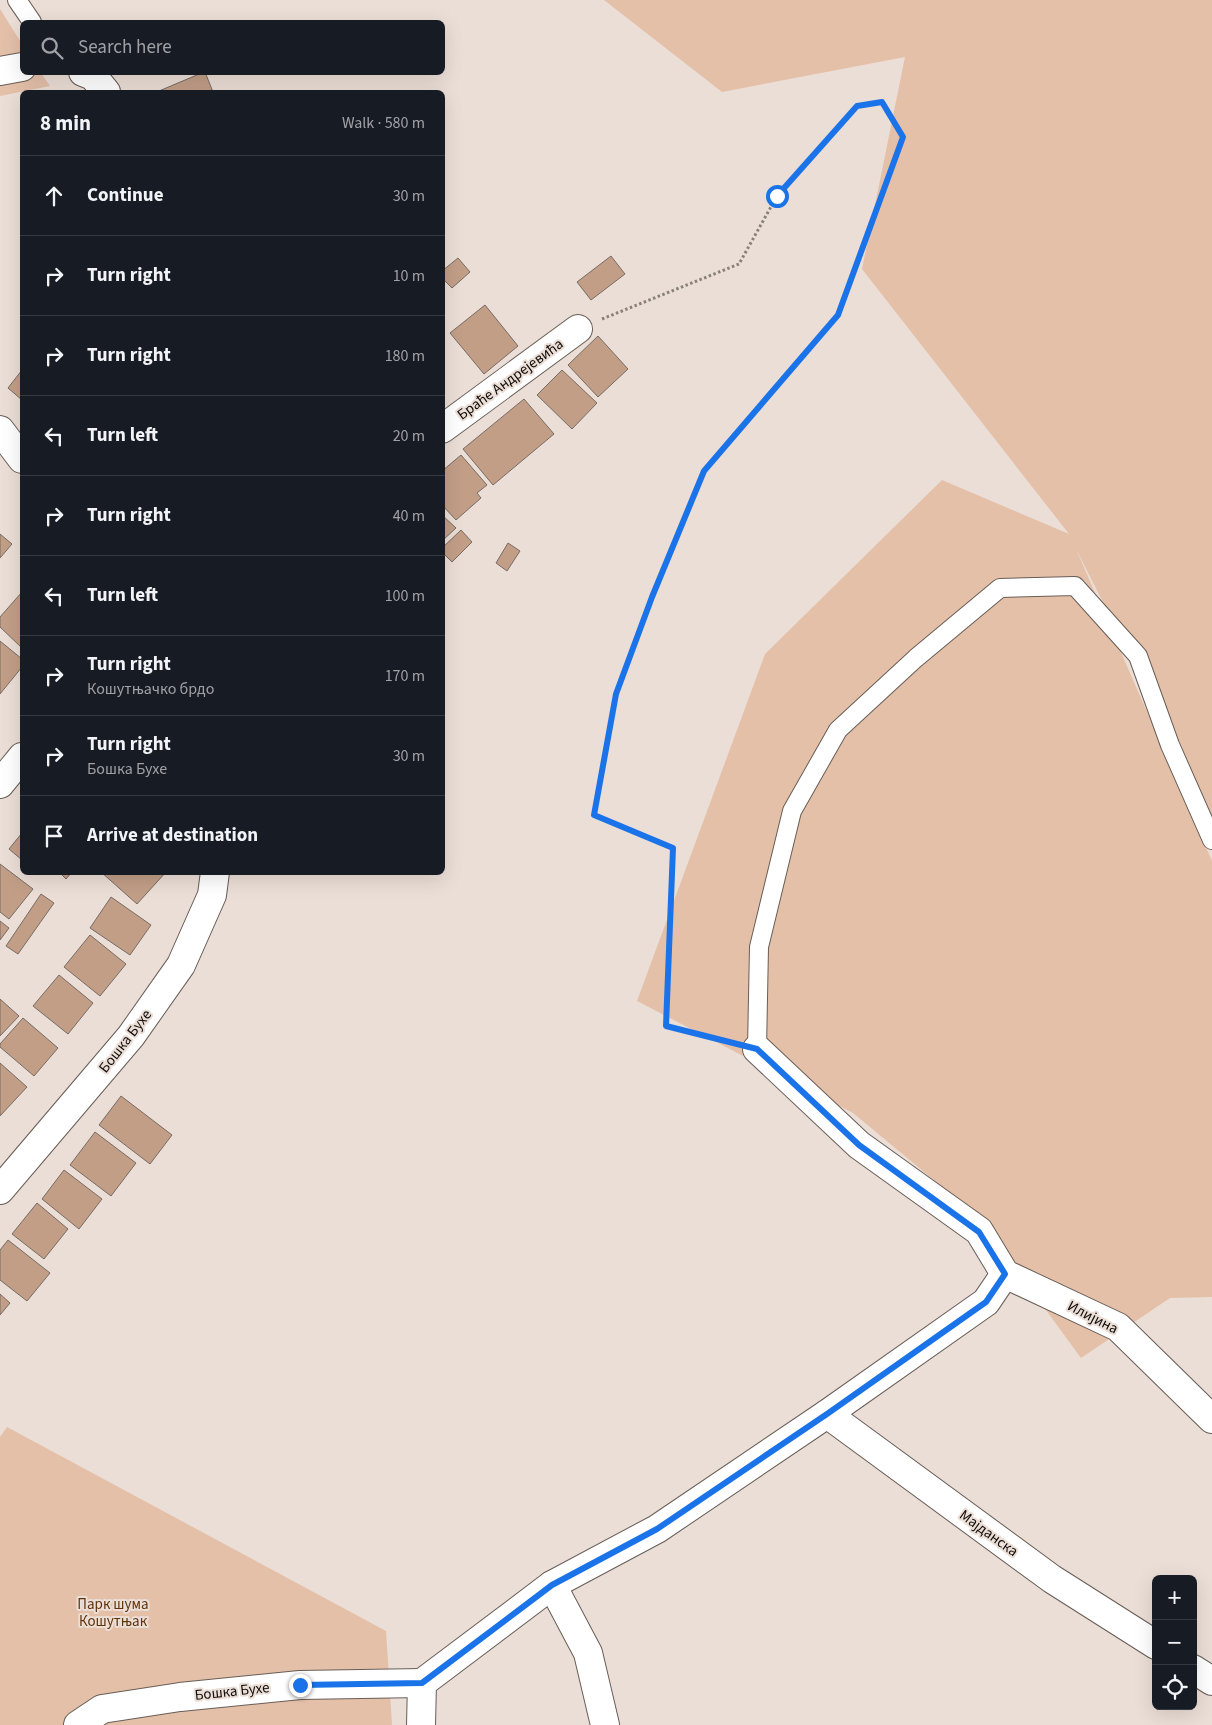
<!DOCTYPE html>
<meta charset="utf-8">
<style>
:root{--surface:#171b24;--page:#20242c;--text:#f1f3f6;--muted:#9ea1a6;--line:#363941}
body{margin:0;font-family:"Source Sans 3",sans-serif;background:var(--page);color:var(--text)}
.controls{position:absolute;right:15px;bottom:15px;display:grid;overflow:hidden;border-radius:8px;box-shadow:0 5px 20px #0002}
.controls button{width:45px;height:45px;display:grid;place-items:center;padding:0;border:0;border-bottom:1px solid var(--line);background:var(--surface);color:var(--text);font:25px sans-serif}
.stop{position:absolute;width:15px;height:15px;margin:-11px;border:4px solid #1a73e8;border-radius:50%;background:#fff}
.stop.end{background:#1a73e8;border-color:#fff;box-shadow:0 1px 5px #0008}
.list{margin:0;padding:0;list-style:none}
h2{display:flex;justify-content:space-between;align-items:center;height:65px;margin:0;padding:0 20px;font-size:21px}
h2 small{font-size:16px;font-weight:400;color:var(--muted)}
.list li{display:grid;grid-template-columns:32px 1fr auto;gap:15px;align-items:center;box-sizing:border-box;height:80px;padding:0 20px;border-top:1px solid var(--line)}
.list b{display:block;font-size:19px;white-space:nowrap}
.list p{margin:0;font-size:16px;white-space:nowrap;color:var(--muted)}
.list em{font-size:16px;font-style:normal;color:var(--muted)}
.icon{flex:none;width:28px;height:28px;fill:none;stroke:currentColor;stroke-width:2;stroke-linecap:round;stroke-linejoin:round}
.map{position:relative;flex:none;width:1212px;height:1725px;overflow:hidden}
.search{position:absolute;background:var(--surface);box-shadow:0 5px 20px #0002;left:20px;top:20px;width:425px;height:55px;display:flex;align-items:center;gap:12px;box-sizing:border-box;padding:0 18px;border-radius:8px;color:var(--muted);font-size:19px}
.panel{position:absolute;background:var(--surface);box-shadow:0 5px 20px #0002;left:20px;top:90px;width:425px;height:785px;border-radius:8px}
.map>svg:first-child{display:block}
.green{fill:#e4c0a9}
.building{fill:#c29e87;stroke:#776c65}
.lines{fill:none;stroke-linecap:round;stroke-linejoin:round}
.lane-casing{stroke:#685e57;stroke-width:20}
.street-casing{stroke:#685e57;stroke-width:30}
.secondary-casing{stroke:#685e57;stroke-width:30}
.path{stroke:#89807a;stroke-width:3;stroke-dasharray:2.5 2.5;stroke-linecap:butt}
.lane{stroke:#fff;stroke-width:18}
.street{stroke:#fff;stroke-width:28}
.secondary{stroke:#fff;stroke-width:28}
.route{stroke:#1a73e8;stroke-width:6}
.labels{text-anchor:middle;stroke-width:4;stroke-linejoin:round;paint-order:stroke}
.street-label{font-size:15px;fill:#100c09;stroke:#ebded6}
.park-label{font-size:15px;fill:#603209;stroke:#ebded6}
</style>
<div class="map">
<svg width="1212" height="1725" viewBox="0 0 1212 1725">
<rect width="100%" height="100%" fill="#ebded6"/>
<g class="green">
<polygon points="604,0 1212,0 1212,818 1076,549 1212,861 1212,1297 1170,1298 1081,1358 1013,1265 994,1230 853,1113 637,1001 765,654 942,480 1069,534 862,269 905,57 722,92"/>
<polygon points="0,9 22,44 22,72 41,73 50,86 0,96"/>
<polygon points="7,1427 386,1631 392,1725 0,1725 0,1437"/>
</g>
<g class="building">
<polygon points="205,72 213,92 159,91 204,72"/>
<polygon points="611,256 625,274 591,300 577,282"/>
<polygon points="458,258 470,272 452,288 442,278 442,271"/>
<polygon points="485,305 518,346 484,374 450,333"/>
<polygon points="598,336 628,369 598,397 568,365"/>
<polygon points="22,370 22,400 8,388"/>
<polygon points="562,370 597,403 572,429 537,395"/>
<polygon points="524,399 554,434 493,485 463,449"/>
<polygon points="461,455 487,485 477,493 481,498 456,520 442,505 442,471"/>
<polygon points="442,515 456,528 442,541"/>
<polygon points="461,530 472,542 452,562 442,552 442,548"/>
<polygon points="0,534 12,544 0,558"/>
<polygon points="508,543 520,551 507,571 496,563"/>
<polygon points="22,592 22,648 0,627 0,617"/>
<polygon points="0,641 22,659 22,667 0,694"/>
<polygon points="22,833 22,860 9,849"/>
<polygon points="0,864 33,889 9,919 0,912"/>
<polygon points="59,872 72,872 66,879"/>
<polygon points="101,872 166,872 137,904"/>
<polygon points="41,894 54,903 18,954 6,946"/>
<polygon points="111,897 151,925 130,955 90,928"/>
<polygon points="0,921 9,928 0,940"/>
<polygon points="90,935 126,964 100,996 64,967"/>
<polygon points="59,975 93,1003 68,1034 33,1006"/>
<polygon points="0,999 19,1016 0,1036"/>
<polygon points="23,1018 58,1048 34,1076 0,1047 0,1044"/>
<polygon points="0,1063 27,1087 0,1116"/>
<polygon points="121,1096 172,1135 150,1164 99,1125"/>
<polygon points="95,1132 136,1163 111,1196 70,1165"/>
<polygon points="64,1170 102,1199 79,1229 42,1199"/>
<polygon points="37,1203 68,1229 44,1259 12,1234"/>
<polygon points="8,1240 50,1273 27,1301 0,1280 0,1250"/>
<polygon points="0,1294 10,1303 0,1315"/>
</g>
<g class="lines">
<g class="lane-casing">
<g id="lane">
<polyline points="17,0 32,22"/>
<polyline points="757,1049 759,947 792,811 838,730 916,658 1000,588 1075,586 1138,656 1170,745 1212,840"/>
</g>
</g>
<g class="street-casing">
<g id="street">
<polyline points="0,71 22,67"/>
<polyline points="83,72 93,76 106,92"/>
<polyline points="442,429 578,329"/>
<polyline points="0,430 22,459"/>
<polyline points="0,784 22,757"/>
<polyline points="757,1049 859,1145 979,1231 1005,1274 1118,1327 1212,1419"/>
<polyline points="0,1190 131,1036 181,965 212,895 215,872"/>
<polyline points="827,1414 1052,1579 1156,1645"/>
<polyline points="552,1585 588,1653 605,1725"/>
<polyline points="1193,1669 1212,1681"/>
<polyline points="78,1725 102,1709 180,1697 300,1685 422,1683"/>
</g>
</g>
<g class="secondary-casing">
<polyline id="secondary" points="421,1725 422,1683 552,1585 657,1529 827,1414 986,1302 1005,1274"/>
</g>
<polyline class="path" points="602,319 739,264 777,196 857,106 882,102 903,137 838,315 704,471 651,597 616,694 594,815 673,848 666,1026 729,1042"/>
<use href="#lane" class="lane"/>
<use href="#street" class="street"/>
<use href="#secondary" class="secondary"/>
</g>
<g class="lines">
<polyline class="route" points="300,1685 422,1683 552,1585 657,1529 827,1414 986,1302 1005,1274 979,1232 859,1145 757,1049 666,1026 673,848 594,815 616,694 652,597 704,471 838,315 903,137 882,102 857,106 777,196"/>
</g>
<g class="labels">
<g class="street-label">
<text transform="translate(510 379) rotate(-36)" y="5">Браће Андрејевића</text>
<text transform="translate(125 1041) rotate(-52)" y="5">Бошка Бухе</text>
<text transform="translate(1093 1317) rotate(27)" y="5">Илијина</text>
<text transform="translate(989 1533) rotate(36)" y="5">Мајданска</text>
<text transform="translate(232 1691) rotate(-6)" y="5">Бошка Бухе</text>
</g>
<g class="park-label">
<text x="113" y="1609">Парк шума<tspan x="113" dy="17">Кошутњак</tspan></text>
</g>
</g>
</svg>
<div class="controls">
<button>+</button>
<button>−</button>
<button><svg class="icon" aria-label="locate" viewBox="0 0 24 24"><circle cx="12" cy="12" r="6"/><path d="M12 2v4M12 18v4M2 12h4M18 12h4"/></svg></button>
</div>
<div class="stop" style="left:777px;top:196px"></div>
<div class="stop end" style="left:300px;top:1685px"></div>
<div class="search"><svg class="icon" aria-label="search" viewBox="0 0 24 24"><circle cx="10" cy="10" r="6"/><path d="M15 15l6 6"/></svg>Search here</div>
<section class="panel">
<h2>8 min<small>Walk · 580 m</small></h2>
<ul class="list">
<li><svg class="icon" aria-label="ahead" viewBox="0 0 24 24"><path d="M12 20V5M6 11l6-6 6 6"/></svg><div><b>Continue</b></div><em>30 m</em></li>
<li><svg class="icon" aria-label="right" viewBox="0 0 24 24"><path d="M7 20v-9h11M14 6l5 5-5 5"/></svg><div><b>Turn right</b></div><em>10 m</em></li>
<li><svg class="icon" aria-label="right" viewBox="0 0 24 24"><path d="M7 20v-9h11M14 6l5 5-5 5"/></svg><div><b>Turn right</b></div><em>180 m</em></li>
<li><svg class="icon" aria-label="left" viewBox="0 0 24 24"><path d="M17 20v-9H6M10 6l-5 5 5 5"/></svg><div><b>Turn left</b></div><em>20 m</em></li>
<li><svg class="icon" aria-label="right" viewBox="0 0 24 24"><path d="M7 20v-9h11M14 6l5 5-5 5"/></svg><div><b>Turn right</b></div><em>40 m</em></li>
<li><svg class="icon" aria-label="left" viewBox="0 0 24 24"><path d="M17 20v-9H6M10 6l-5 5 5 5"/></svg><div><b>Turn left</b></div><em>100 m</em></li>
<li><svg class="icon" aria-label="right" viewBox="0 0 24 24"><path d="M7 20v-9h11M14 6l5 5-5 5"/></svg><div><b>Turn right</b><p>Кошутњачко брдо</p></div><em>170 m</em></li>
<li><svg class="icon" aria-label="right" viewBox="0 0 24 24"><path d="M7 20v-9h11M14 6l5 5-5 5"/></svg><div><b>Turn right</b><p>Бошка Бухе</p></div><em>30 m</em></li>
<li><svg class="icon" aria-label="arrive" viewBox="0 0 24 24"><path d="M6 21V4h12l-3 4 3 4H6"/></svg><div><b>Arrive at destination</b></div></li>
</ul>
</section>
</div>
